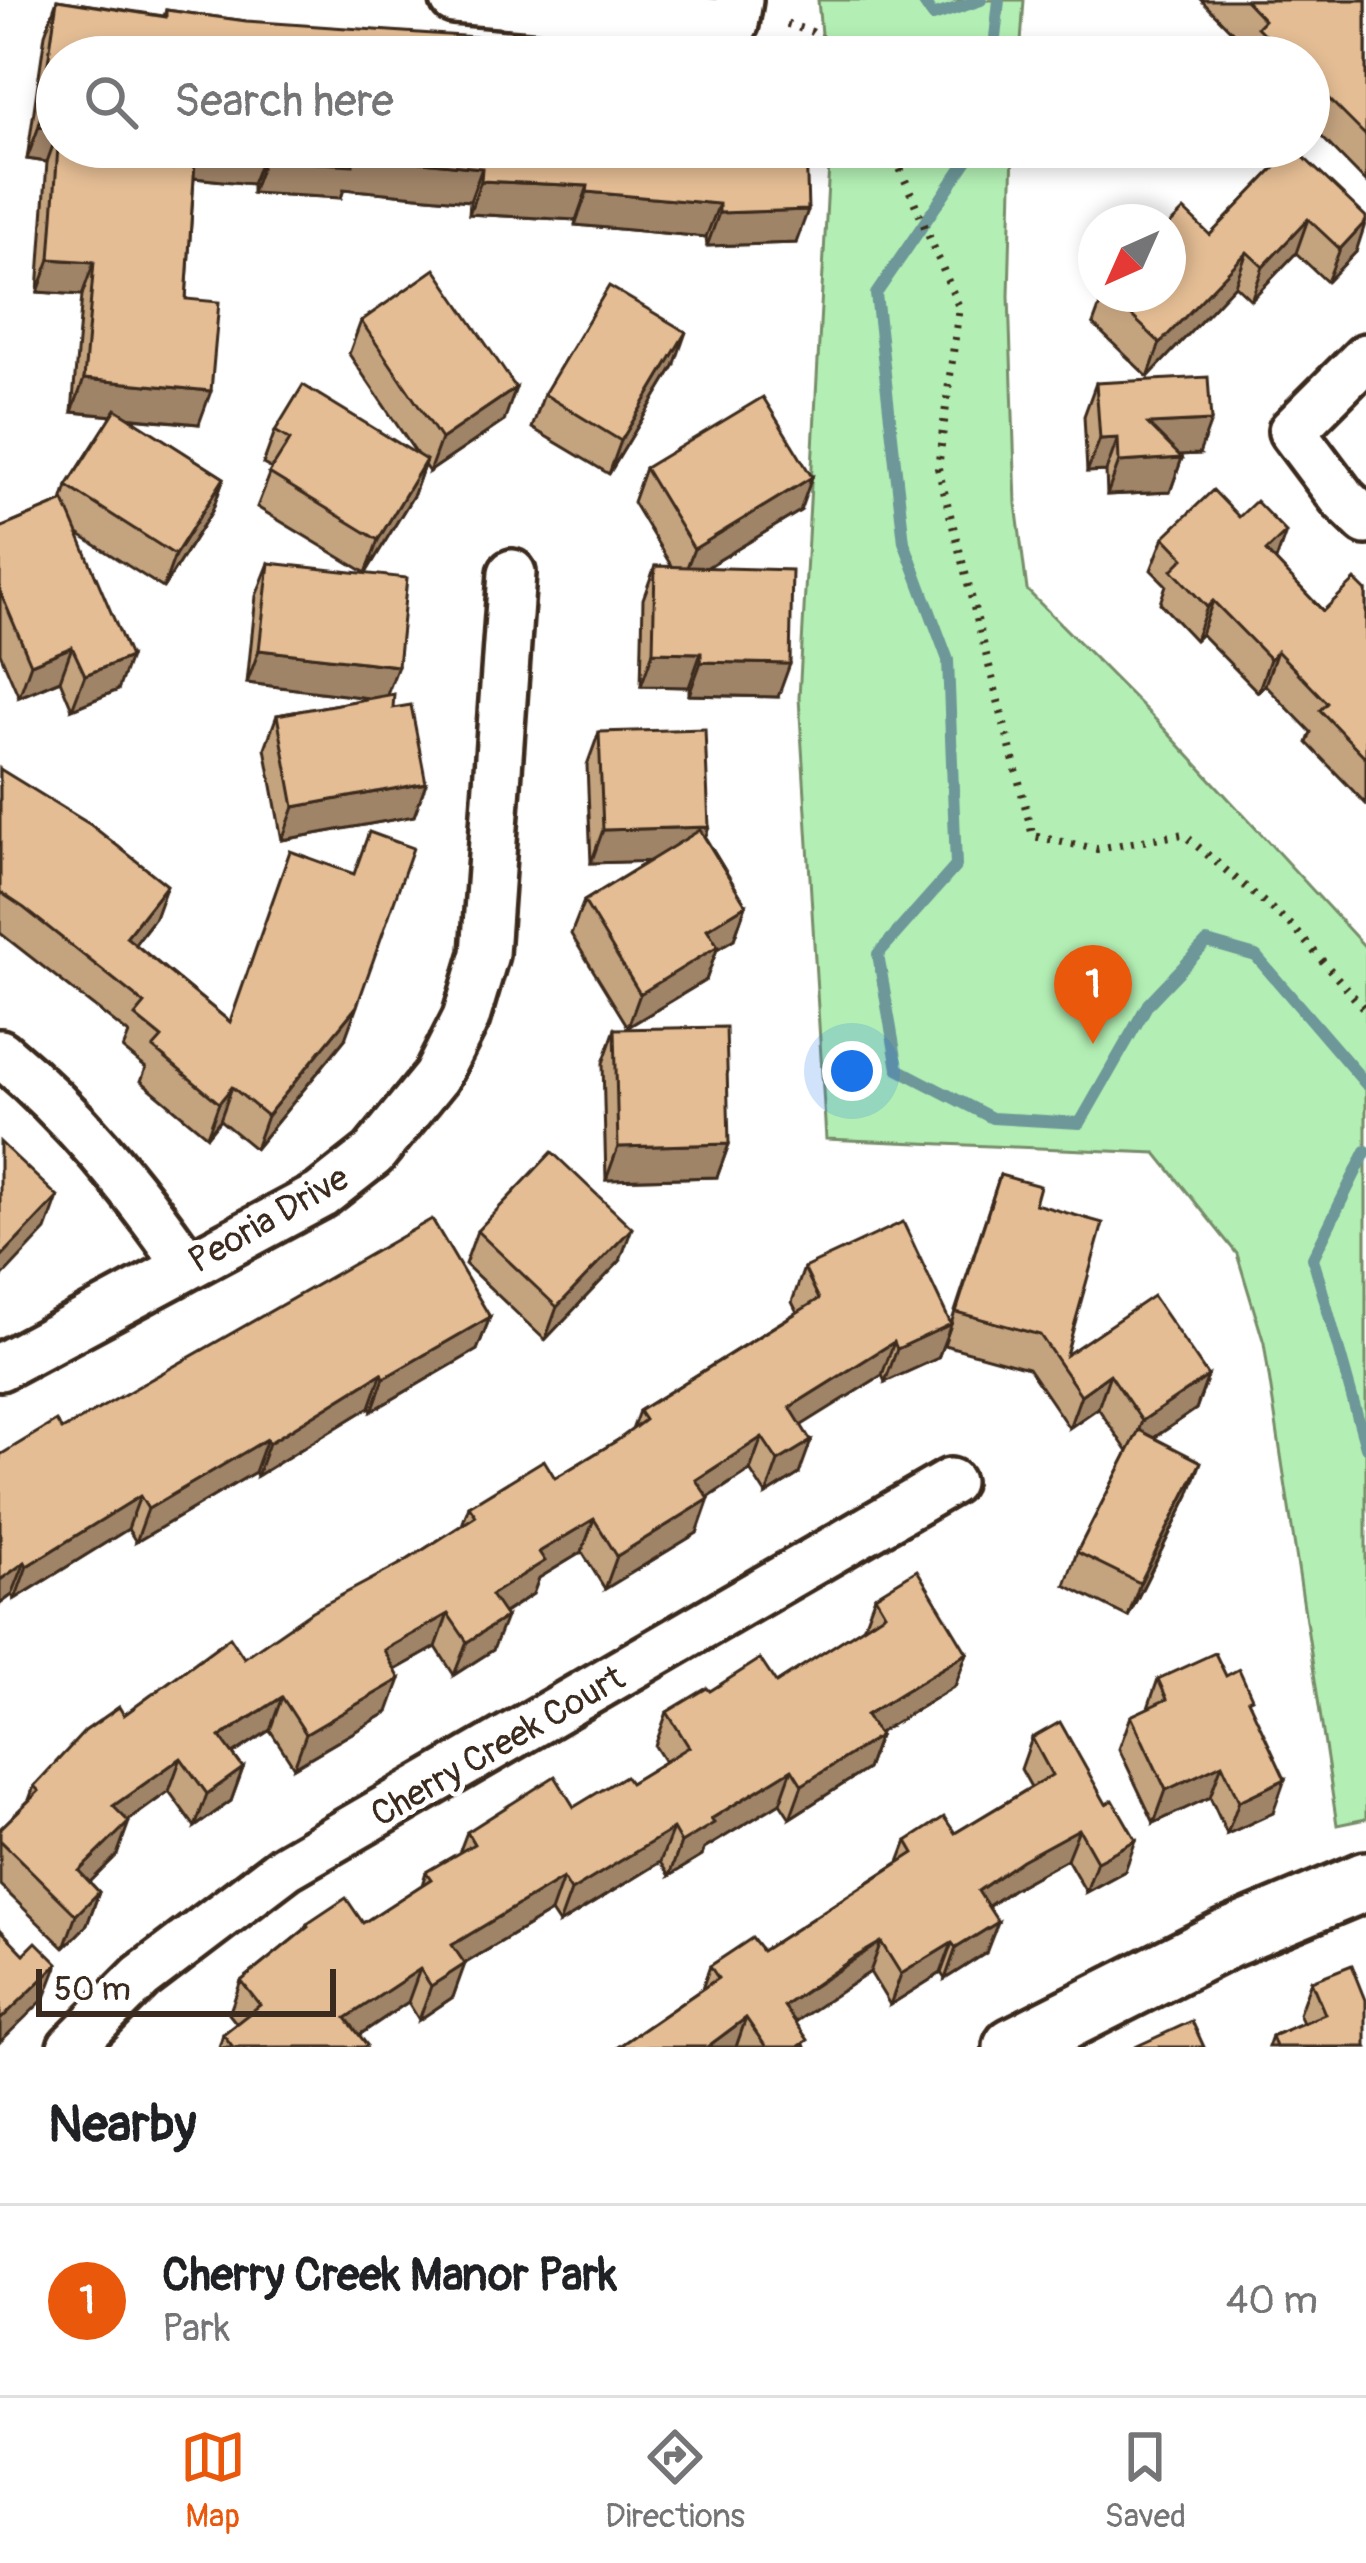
<!DOCTYPE html>
<style>
:root{--surface:#fff;--page:#f2f2f2;--text:#202124;--muted:#757577;--line:#e0e0e0;--accent:#ea580c}
body{margin:0;font-family:Pangolin,sans-serif;background:var(--page);color:var(--text)}
.compass{position:absolute;left:1078px;top:204px;width:108px;height:108px;border-radius:50%;background:var(--surface);box-shadow:0 6px 18px #0003;rotate:225deg}
.scale{position:absolute;left:36px;bottom:30px;width:300px;box-sizing:border-box;padding-left:12px;border:6px solid #3b2a1e;border-top:0;font-size:33px;line-height:42px;white-space:nowrap;color:#3b2a1e;-webkit-text-stroke:9px #fff;paint-order:stroke}
.you{position:absolute;left:852px;top:1071px;width:42px;height:42px;margin:-30px;border:9px solid #fff;border-radius:50%;background:#1a73e8;box-shadow:0 0 0 18px #1a73e833}
.badge{display:grid;place-items:center;width:78px;height:78px;border-radius:50%;background:var(--accent);color:#fff;font-size:39px;font-weight:700}
.pin{position:absolute;translate:-50% -99px;filter:drop-shadow(0 3px 6px #0008)}
.pin::after{content:'';position:absolute;top:63px;width:42px;height:36px;background:inherit;clip-path:polygon(0 0,100% 0,50% 100%)}
.list{margin:0;padding:0;list-style:none}
h2{display:flex;justify-content:space-between;align-items:center;height:156px;margin:0;padding:0 48px;font-size:51px}
h2 small{font-size:39px;font-weight:400;color:var(--muted)}
.list li{display:grid;grid-template-columns:78px 1fr auto;gap:36px;align-items:center;box-sizing:border-box;height:192px;padding:0 48px;border-top:3px solid var(--line)}
.list b{display:block;font-size:45px;white-space:nowrap}
.list p{margin:0;font-size:39px;white-space:nowrap;color:var(--muted)}
.list em{font-size:39px;font-style:normal;color:var(--muted)}
.icon{flex:none;width:66px;height:66px;fill:none;stroke:currentColor;stroke-width:2;stroke-linecap:round;stroke-linejoin:round}
.map{position:relative;flex:none;width:1366px;height:2047px;overflow:hidden}
.search{position:absolute;background:var(--surface);box-shadow:0 6px 18px #0003;left:36px;right:36px;top:36px;height:132px;display:flex;align-items:center;gap:30px;box-sizing:border-box;padding:0 42px;border-radius:66px;color:var(--muted);font-size:45px}
.sheet{height:348px;background:var(--surface)}
nav{display:flex;justify-content:space-around;align-items:center;box-sizing:border-box;height:168px;border-top:3px solid var(--line);background:var(--surface);font-size:33px;color:var(--muted)}
nav a{display:grid;justify-items:center;gap:6px}
nav .on{color:var(--accent)}
.map>svg:first-child{display:block}
.green{fill:#b3efb4;stroke:#778c69;stroke-width:3}
.lines{fill:none;stroke-linecap:round;stroke-linejoin:round}
.stream{stroke:#6d9798;stroke-width:12}
.minor-casing{stroke:#3b2a1e;stroke-width:54}
.tertiary-casing{stroke:#3b2a1e;stroke-width:66}
.path{stroke:#3b2a1e;stroke-width:8;stroke-dasharray:3 9;stroke-linecap:butt}
.minor{stroke:#fff;stroke-width:45}
.tertiary{stroke:#fff;stroke-width:57}
.wall{fill:#c4a37f;stroke:#3b2a1e;stroke-width:3}
.shaded-wall{fill:#a08468;stroke:#3b2a1e;stroke-width:3}
.building{fill:#e4bd94;stroke:#3b2a1e;stroke-width:3}
.labels{text-anchor:middle;stroke-width:10;stroke-linejoin:round;paint-order:stroke}
.street-label{font-size:36px;fill:#3b2a1e;stroke:#fff}
</style>
<div class="map">
<svg width="1366" height="2047" viewBox="0 0 1366 2047">
<rect width="100%" height="100%" fill="#fff"/>
<filter id="ink" filterUnits="userSpaceOnUse"><feTurbulence type="fractalNoise" baseFrequency=".00833" numOctaves="2"/><feDisplacementMap in="SourceGraphic" scale="24" xChannelSelector="R" yChannelSelector="G"/><feConvolveMatrix kernelMatrix="1 2 1 2 8 2 1 2 1" color-interpolation-filters="sRGB"/></filter>
<g filter="url(#ink)">
<g class="green">
<polygon points="818,0 1024,0 1020,57 823,57"/>
<polygon points="830,147 1013,147 1009,296 1016,504 1027,590 1156,720 1366,948 1366,1819 1337,1825 1264,1343 1237,1254 1156,1153 826,1139 799,698"/>
</g>
<g class="lines">
<g class="stream">
<polyline points="922,0 933,16 981,0"/>
<polyline points="993,57 999,0"/>
<polyline points="976,147 876,294 904,542 948,660 956,866 878,954 898,1069 992,1118 1080,1123 1148,1004 1207,942 1256,956 1366,1084"/>
<polyline points="1366,1151 1313,1258 1366,1447"/>
</g>
<g class="minor-casing">
<g id="minor">
<polyline points="454,0 735,24 739,0"/>
<polyline points="1366,357 1292,431 1343,499 1366,521"/>
<path d="M 0,1053 C 74,1115 132,1186 187,1265"/>
<polyline points="0,1367 321,1195 373,1154 436,1077 466,1018 485,954 512,573"/>
<polyline points="71,2047 141,1977 286,1867 950,1482"/>
</g>
</g>
<g class="tertiary-casing">
<polyline id="tertiary" points="1013,2047 1227,1939 1366,1881"/>
</g>
<g class="path">
<polyline points="787,24 812,32 846,57"/>
<polyline points="891,147 959,307 938,468 1033,836 1097,849 1183,834 1292,926 1366,1011"/>
</g>
<use href="#minor" class="minor"/>
<use href="#tertiary" class="tertiary"/>
</g>
<g class="wall">
<polygon points="57,0 164,16 166,10 246,21 57,57 57,147 806,147 796,243 707,246 706,237 575,225 576,220 469,214 470,201 344,189 341,198 252,193 252,184 194,178 186,299 199,424 129,418 224,478 212,511 163,588 78,534 118,690 72,709 60,680 19,697 0,653 0,528 62,502 67,486 112,416 72,412 82,295 38,292 47,162 27,159 45,34"/>
<polygon points="1201,0 1366,0 1366,182 1309,124 1309,57 1246,57 1249,49"/>
<polygon points="1294,148 1356,252 1327,282 1296,253 1251,300 1235,285 1148,377 1093,324 1104,294 1168,294 1210,235"/>
<polygon points="361,321 504,421 429,472 424,465 414,494 366,573 257,507 272,469 263,464 275,431 418,456 349,354"/>
<polygon points="674,366 609,474 532,428 544,394"/>
<polygon points="1096,383 1199,454 1179,455 1182,458 1170,492 1107,495 1106,471 1087,472 1084,416"/>
<polygon points="645,468 800,511 706,568 778,697 689,695 689,687 641,686 643,599 655,566 672,567 633,502"/>
<polygon points="1164,537 1275,561 1323,611 1366,591 1366,804 1307,743 1311,732 1265,685 1258,692 1201,634 1195,640 1160,603 1166,585 1151,570"/>
<polygon points="269,563 387,695 426,783 414,816 282,840 265,748 277,715 372,698 247,683 256,596"/>
<polygon points="599,732 709,827 705,837 746,905 734,939 717,949 706,980 628,1027 571,934 584,901 649,861 591,863 587,765"/>
<polygon points="0,769 155,918 135,944 230,1022 345,1039 255,1149 220,1120 207,1136 141,1081 146,1068 123,1049 129,1034 0,933"/>
<polygon points="615,1029 729,1144 717,1177 606,1180 603,1063"/>
<polygon points="1000,1175 1035,1204 1066,1355 1208,1376 1196,1409 1154,1438 1189,1495 1128,1617 1065,1585 1077,1552 1128,1452 1098,1408 1069,1428 1028,1368 944,1345"/>
<polygon points="477,1231 620,1261 545,1340 465,1264"/>
<polygon points="804,1268 951,1324 938,1358 885,1382 882,1375 801,1425 799,1474 766,1495 750,1470 708,1498 697,1533 605,1589 582,1552 539,1578 533,1594 503,1614 493,1650 454,1675 436,1647 395,1670 388,1712 294,1767 270,1730 233,1754 243,1768 231,1801 195,1827 169,1791 128,1821 117,1855 90,1882 99,1892 87,1925 64,1948 0,1885 0,1829 29,1800 34,1786 124,1715 244,1658 404,1562 462,1525 469,1506 555,1478 618,1440 632,1430 639,1411 797,1312 792,1302"/>
<polygon points="490,1317 477,1350 372,1411 370,1407 257,1476 255,1472 136,1542 128,1529 15,1599 12,1595 0,1604 0,1455 62,1430"/>
<polygon points="875,1596 967,1653 955,1686 878,1733 879,1736 867,1769 790,1818 780,1803 704,1849 702,1856 669,1876 660,1862 559,1924 551,1912 464,1964 453,1997 419,2020 408,2002 359,2035 366,2047 219,2047 223,2034 237,2024 229,2014 241,1981 304,1930 307,1924 363,1923 422,1885 426,1872 459,1853 467,1832 574,1807 630,1783 665,1762 655,1746 667,1712 710,1691 776,1683 863,1628"/>
<polygon points="1226,1676 1250,1704 1273,1813 1227,1834 1210,1797 1154,1823 1119,1749 1131,1716 1148,1708 1158,1679"/>
<polygon points="1032,1738 1125,1871 1086,1892 1067,1859 1011,1890 988,1907 986,1953 945,1979 941,1973 890,2005 870,1972 795,2021 805,2047 618,2047 702,1989 710,1966 762,1951 899,1862 907,1841 955,1833 1031,1787 1021,1769"/>
<polygon points="1311,1981 1366,2047 1268,2047 1272,2036 1303,2023 1299,2014"/>
</g>
<g class="shaded-wall">
<polygon points="39,126 57,128 57,134 47,162 27,159"/>
<polygon points="195,147 227,147 265,151 252,184 184,177"/>
<polygon points="353,155 482,168 470,201 344,189 341,198 252,193 264,160"/>
<polygon points="481,181 588,186 576,220 469,214"/>
<polygon points="587,192 719,204 706,237 575,225"/>
<polygon points="808,210 796,243 707,246 719,213"/>
<polygon points="1308,219 1296,253 1251,300 1263,267"/>
<polygon points="1366,221 1356,252 1327,282 1340,249"/>
<polygon points="1247,252 1235,285 1148,377 1160,343"/>
<polygon points="50,259 94,262 82,295 38,292"/>
<polygon points="686,332 674,366 609,474 621,441"/>
<polygon points="84,379 211,391 199,424 72,412"/>
<polygon points="516,388 504,421 429,472 441,439"/>
<polygon points="1211,421 1199,454 1136,457 1148,424"/>
<polygon points="1118,438 1106,471 1087,472 1100,439"/>
<polygon points="1182,458 1170,492 1107,495 1119,462"/>
<polygon points="426,460 414,494 366,573 378,540"/>
<polygon points="812,477 800,511 681,583 694,549"/>
<polygon points="224,478 212,511 163,588 175,555"/>
<polygon points="1286,532 1274,566 1266,551"/>
<polygon points="1213,601 1201,634 1195,640 1207,607"/>
<polygon points="72,647 60,680 19,697 31,664"/>
<polygon points="259,650 398,666 385,700 247,683"/>
<polygon points="1277,651 1265,685 1258,692 1270,659"/>
<polygon points="653,652 701,653 689,687 641,686"/>
<polygon points="130,657 118,690 72,709 85,675"/>
<polygon points="701,662 790,664 778,697 689,695"/>
<polygon points="426,783 414,816 282,840 294,807"/>
<polygon points="709,827 697,860 591,863 603,830"/>
<polygon points="167,885 155,918 114,970 126,937"/>
<polygon points="746,905 734,939 717,949 706,980 628,1027 640,994 707,929"/>
<polygon points="357,1006 345,1039 255,1149 267,1116"/>
<polygon points="232,1087 220,1120 207,1136 219,1103"/>
<polygon points="729,1144 717,1177 606,1180 618,1147"/>
<polygon points="58,1197 46,1230 0,1279 0,1258"/>
<polygon points="632,1228 620,1261 545,1340 557,1307"/>
<polygon points="490,1317 477,1350 372,1411 384,1378"/>
<polygon points="951,1324 938,1358 885,1382 897,1349"/>
<polygon points="894,1342 882,1375 778,1440 790,1407"/>
<polygon points="382,1373 370,1407 257,1476 269,1443"/>
<polygon points="1110,1374 1098,1408 1069,1428 1081,1395"/>
<polygon points="1208,1376 1196,1409 1130,1454 1142,1421"/>
<polygon points="762,1437 750,1470 684,1513 696,1480"/>
<polygon points="267,1439 255,1472 136,1542 148,1509"/>
<polygon points="811,1441 799,1474 766,1495 778,1461"/>
<polygon points="1201,1462 1189,1495 1128,1617 1140,1583"/>
<polygon points="140,1496 128,1529 15,1599 27,1566"/>
<polygon points="709,1499 697,1533 605,1589 617,1556"/>
<polygon points="594,1519 582,1552 539,1578 533,1594 479,1629 491,1595 539,1552"/>
<polygon points="25,1562 12,1595 0,1604 0,1580"/>
<polygon points="448,1614 436,1647 372,1683 384,1650"/>
<polygon points="506,1617 493,1650 454,1675 467,1642"/>
<polygon points="967,1653 955,1686 854,1748 866,1715"/>
<polygon points="400,1679 388,1712 294,1767 306,1734"/>
<polygon points="282,1697 270,1730 208,1770 220,1737"/>
<polygon points="879,1736 867,1769 790,1818 802,1785"/>
<polygon points="181,1758 169,1791 101,1840 113,1806"/>
<polygon points="1222,1764 1210,1797 1154,1823 1166,1790"/>
<polygon points="243,1768 231,1801 195,1827 207,1794"/>
<polygon points="792,1769 780,1803 704,1849 702,1856 669,1876 681,1843 711,1819"/>
<polygon points="1285,1779 1273,1813 1227,1834 1239,1801"/>
<polygon points="129,1822 117,1855 67,1905 79,1871"/>
<polygon points="673,1829 660,1862 559,1924 571,1891"/>
<polygon points="1079,1829 1067,1859 1011,1890 967,1921 978,1891 1022,1860"/>
<polygon points="1136,1840 1125,1871 1086,1892 1097,1861"/>
<polygon points="563,1878 551,1912 440,1978 452,1945"/>
<polygon points="99,1892 87,1925 64,1948 76,1915"/>
<polygon points="998,1922 986,1953 945,1979 956,1948"/>
<polygon points="881,1942 870,1972 773,2037 784,2006"/>
<polygon points="952,1943 941,1973 890,2005 901,1974"/>
<polygon points="58,1964 45,1998 0,2042 0,2020"/>
<polygon points="465,1964 453,1997 419,2020 431,1986"/>
<polygon points="420,1969 408,2002 341,2047 346,2018"/>
<polygon points="746,2018 736,2047 707,2047"/>
</g>
<g class="building">
<polygon points="57,0 166,17 166,10 246,21 579,44 578,54 607,57 57,57 57,128 39,126"/>
<polygon points="1245,0 1366,0 1366,136 1309,79 1309,57 1287,57 1257,27 1264,20"/>
<polygon points="58,147 196,147 186,299 219,302 211,391 84,379 94,262 50,259"/>
<polygon points="227,147 806,147 808,210 719,213 719,204 587,192 588,186 481,181 482,168 353,155 353,165 264,160 265,151"/>
<polygon points="1294,148 1366,217 1366,221 1340,249 1308,219 1263,267 1247,252 1160,343 1109,294 1168,294 1168,226 1184,210 1210,235"/>
<polygon points="435,269 516,388 441,439 361,321"/>
<polygon points="609,286 686,332 621,441 544,394"/>
<polygon points="1208,377 1211,421 1148,424 1182,458 1119,462 1118,438 1100,439 1096,383"/>
<polygon points="303,385 426,460 378,540 269,473 290,440 275,431"/>
<polygon points="763,397 812,477 694,549 645,468"/>
<polygon points="116,409 224,478 175,555 67,486"/>
<polygon points="1213,490 1239,517 1256,501 1286,532 1266,551 1323,611 1355,580 1366,591 1366,758 1320,710 1327,703 1277,651 1270,659 1213,601 1207,607 1172,570 1184,558 1164,537"/>
<polygon points="64,501 130,657 85,675 72,647 31,664 0,591 0,528"/>
<polygon points="269,563 407,578 398,666 259,650"/>
<polygon points="655,566 792,570 790,664 701,662 701,653 653,652"/>
<polygon points="394,694 393,708 411,705 426,783 294,807 277,715"/>
<polygon points="705,729 709,827 603,830 599,732"/>
<polygon points="0,769 91,825 167,885 126,937 230,1022 290,851 354,874 369,832 413,848 357,1006 267,1116 232,1087 219,1103 153,1048 162,1038 135,1016 145,1004 24,908 0,892"/>
<polygon points="700,830 746,905 707,929 718,946 640,994 584,901"/>
<polygon points="726,1027 729,1144 618,1147 615,1029"/>
<polygon points="0,1142 58,1197 0,1258"/>
<polygon points="552,1152 632,1228 557,1307 477,1231"/>
<polygon points="1000,1175 1040,1186 1035,1204 1103,1223 1066,1355 1153,1296 1208,1376 1142,1421 1110,1374 1081,1395 1040,1335 956,1312"/>
<polygon points="432,1219 490,1317 384,1378 382,1373 269,1443 267,1439 148,1509 140,1496 27,1566 25,1562 0,1580 0,1455 56,1421 62,1430"/>
<polygon points="903,1222 951,1324 897,1349 894,1342 790,1407 811,1441 778,1461 762,1437 696,1480 709,1499 617,1556 594,1519 539,1552 545,1561 491,1595 506,1617 467,1642 448,1614 384,1650 400,1679 306,1734 282,1697 220,1737 243,1768 207,1794 181,1758 113,1806 129,1822 79,1871 99,1892 76,1915 0,1840 0,1829 39,1791 34,1786 85,1731 119,1707 124,1715 230,1637 244,1658 312,1611 404,1562 476,1516 469,1506 544,1460 555,1478 618,1440 645,1420 639,1411 819,1299 804,1268"/>
<polygon points="1139,1430 1201,1462 1140,1583 1077,1552"/>
<polygon points="917,1570 967,1653 866,1715 879,1736 802,1785 792,1769 711,1819 714,1823 681,1843 673,1829 571,1891 563,1878 452,1945 465,1964 431,1986 420,1969 346,2018 367,2045 364,2047 233,2047 223,2034 260,2005 241,1981 308,1927 307,1924 346,1898 363,1923 431,1879 426,1872 474,1844 467,1832 555,1776 574,1807 625,1776 630,1783 689,1747 667,1712 707,1688 710,1691 760,1659 776,1683 885,1613 875,1596"/>
<polygon points="1215,1653 1226,1676 1239,1669 1252,1698 1248,1700 1285,1779 1239,1801 1222,1764 1166,1790 1131,1716 1167,1699 1158,1679"/>
<polygon points="1060,1722 1106,1804 1113,1800 1136,1840 1097,1861 1079,1829 1022,1860 978,1891 998,1922 956,1948 952,1943 901,1974 881,1942 852,1959 784,2006 808,2040 798,2047 766,2047 746,2018 707,2047 618,2047 718,1978 710,1966 752,1938 762,1951 914,1853 907,1841 944,1817 955,1833 1052,1775 1032,1738"/>
<polygon points="0,1929 24,1954 36,1942 58,1964 0,2020"/>
<polygon points="1352,1965 1366,2000 1366,2047 1276,2047 1272,2036 1325,2014 1311,1981"/>
<polygon points="1192,2021 1204,2047 1135,2047"/>
</g>
</g>
<g class="labels">
<g class="street-label">
<text transform="translate(268 1218) rotate(-30)" y="13">Peoria Drive</text>
<text transform="translate(497 1745) rotate(-30)" y="13">Cherry Creek Court</text>
</g>
</g>
</svg>
<svg class="compass" viewBox="-18 -18 36 36"><path d="M0-13l5 13h-10z" fill="#e53935"/><path d="M0 13l5-13h-10z" fill="#757577"/></svg>
<div class="scale">50 m</div>
<div class="you"></div>
<div class="pin badge" style="left:1093px;top:1044px">1</div>
<div class="search"><svg class="icon" aria-label="search" viewBox="0 0 24 24"><circle cx="10" cy="10" r="6"/><path d="M15 15l6 6"/></svg>Search here</div>
</div>
<section class="sheet">
<h2>Nearby<small></small></h2>
<ul class="list">
<li><span class="badge">1</span><div><b>Cherry Creek Manor Park</b><p>Park</p></div><em>40 m</em></li>
</ul>
</section>
<nav>
<a class="on"><svg class="icon" aria-label="map" viewBox="0 0 24 24"><path d="M3 6l6-2 6 2 6-2v14l-6 2-6-2-6 2zM9 4v14M15 6v14"/></svg>Map</a>
<a><svg class="icon" aria-label="directions" viewBox="0 0 24 24"><path d="M12 3l9 9-9 9-9-9zM9 14v-3h6M13 9l2 2-2 2"/></svg>Directions</a>
<a><svg class="icon" aria-label="saved" viewBox="0 0 24 24"><path d="M7 4h10v16l-5-4-5 4z"/></svg>Saved</a>
</nav>
